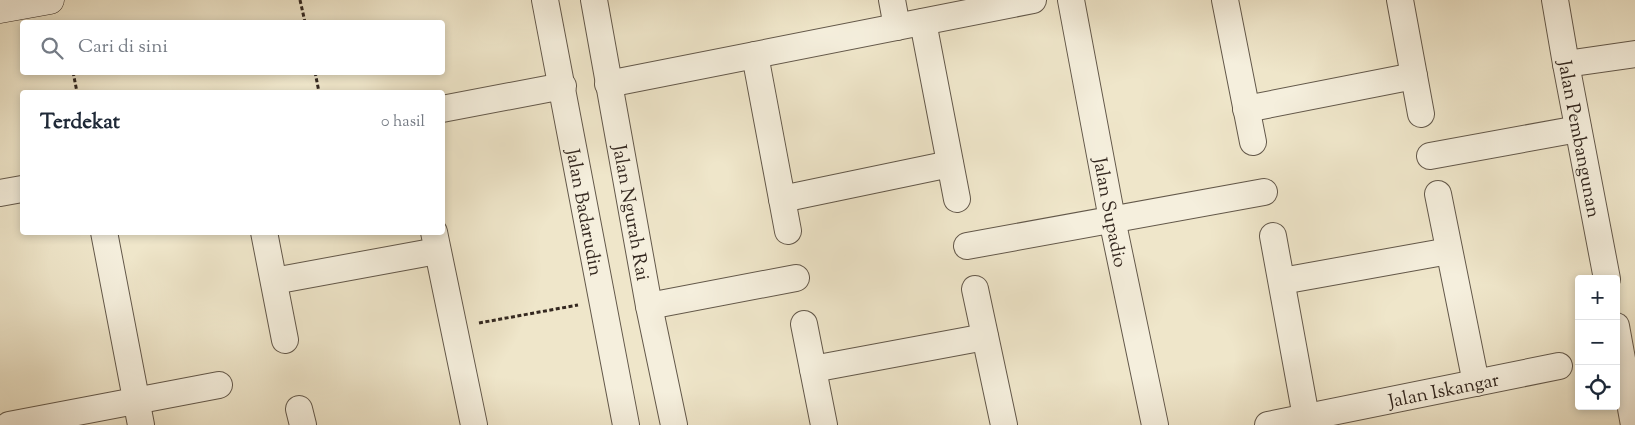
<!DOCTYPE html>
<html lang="id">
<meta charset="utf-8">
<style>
:root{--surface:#fff;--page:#f6f6f7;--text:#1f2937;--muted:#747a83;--line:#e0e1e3}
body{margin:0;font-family:"Sorts Mill Goudy",serif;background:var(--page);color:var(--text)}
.controls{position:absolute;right:15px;bottom:15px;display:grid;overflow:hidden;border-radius:5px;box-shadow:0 2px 8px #0003}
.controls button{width:45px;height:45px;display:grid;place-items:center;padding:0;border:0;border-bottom:1px solid var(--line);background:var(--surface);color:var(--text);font:25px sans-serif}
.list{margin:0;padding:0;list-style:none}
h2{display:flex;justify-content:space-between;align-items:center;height:65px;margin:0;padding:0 20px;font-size:21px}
h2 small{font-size:16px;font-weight:400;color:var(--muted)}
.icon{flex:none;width:28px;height:28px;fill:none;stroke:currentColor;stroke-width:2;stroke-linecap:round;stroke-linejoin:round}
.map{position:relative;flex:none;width:1635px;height:425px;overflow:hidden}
.search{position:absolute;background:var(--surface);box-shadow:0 2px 8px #0003;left:20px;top:20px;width:425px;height:55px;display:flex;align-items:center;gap:12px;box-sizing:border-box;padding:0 18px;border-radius:5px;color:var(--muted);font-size:19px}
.panel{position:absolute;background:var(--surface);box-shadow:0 2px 8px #0003;left:20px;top:90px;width:425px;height:145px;border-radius:5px}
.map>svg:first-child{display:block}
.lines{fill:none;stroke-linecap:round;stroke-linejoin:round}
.street-casing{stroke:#63584a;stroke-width:28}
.secondary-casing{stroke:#342820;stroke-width:29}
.path{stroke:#342820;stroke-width:3;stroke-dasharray:4 2.5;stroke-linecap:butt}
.street{stroke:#f5efdd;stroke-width:26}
.secondary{stroke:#f5efdd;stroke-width:28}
.labels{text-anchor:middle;stroke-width:4;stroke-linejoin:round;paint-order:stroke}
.street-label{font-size:19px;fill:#342820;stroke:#f5efdd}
</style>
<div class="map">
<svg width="1635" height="425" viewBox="0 0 1635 425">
<rect width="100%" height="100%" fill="#efe6ca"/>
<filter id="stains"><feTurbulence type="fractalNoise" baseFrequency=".004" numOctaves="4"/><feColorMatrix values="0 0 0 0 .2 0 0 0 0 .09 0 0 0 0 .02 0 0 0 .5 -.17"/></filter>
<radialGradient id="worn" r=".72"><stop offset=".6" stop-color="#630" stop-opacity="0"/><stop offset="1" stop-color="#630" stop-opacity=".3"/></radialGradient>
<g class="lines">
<g class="street-casing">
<g id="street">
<path id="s1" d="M 545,0 L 626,425"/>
<path id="s2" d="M 594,0 L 649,306 L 674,425"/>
<polyline points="892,0 897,27"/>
<path id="s3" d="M 1071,0 L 1112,219 L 1155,425"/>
<polyline points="1225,0 1253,142"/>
<polyline points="1400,0 1421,114"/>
<path id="s4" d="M 1555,0 L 1566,64 L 1607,279"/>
<polyline points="923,22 957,199"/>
<polyline points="755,55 788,231"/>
<polyline points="1566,64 1635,54"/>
<polyline points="608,84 1033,0"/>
<polyline points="442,109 563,86"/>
<polyline points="1246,109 1414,76"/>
<polyline points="1430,156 1578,129"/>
<polyline points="0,193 22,189"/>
<polyline points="1438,194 1476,383"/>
<polyline points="782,199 950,164"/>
<polyline points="104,232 141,425"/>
<polyline points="264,232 285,340"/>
<polyline points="434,232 474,425"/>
<polyline points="1273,236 1306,417"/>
<polyline points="967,246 1264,192"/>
<polyline points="274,281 437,251"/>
<polyline points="1282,281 1449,251"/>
<polyline points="975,289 1004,425"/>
<polyline points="649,306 796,278"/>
<polyline points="804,324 824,425"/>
<polyline points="1616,326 1634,425"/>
<polyline points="813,369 985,337"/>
<polyline points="299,409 303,425"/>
<polyline points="9,425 219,385"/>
<path id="s5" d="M 1268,425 L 1559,366"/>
</g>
</g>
<g class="secondary-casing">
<polyline id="secondary" points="0,9 50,0"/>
</g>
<g class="path">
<polyline points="300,0 305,22"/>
<polyline points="73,72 77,92"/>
<polyline points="315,72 319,92"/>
<polyline points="479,323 578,305"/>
</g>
<use href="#street" class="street"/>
<use href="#secondary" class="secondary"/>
</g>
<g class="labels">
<g class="street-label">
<text dy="7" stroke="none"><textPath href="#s4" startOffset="141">Jalan Pembangunan</textPath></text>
<text dy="7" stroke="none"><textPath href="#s1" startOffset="216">Jalan Badarudin</textPath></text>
<text dy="7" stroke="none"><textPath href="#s2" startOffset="216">Jalan Ngurah Rai</textPath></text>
<text dy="7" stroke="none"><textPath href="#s3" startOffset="216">Jalan Supadio</textPath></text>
<text dy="7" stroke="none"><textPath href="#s5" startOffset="179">Jalan Iskangar</textPath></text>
</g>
</g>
<rect width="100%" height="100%" filter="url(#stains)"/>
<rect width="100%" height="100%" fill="url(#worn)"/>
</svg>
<div class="controls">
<button>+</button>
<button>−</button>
<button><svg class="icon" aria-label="locate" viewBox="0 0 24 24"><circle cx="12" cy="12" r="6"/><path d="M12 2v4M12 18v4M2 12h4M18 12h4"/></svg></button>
</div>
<div class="search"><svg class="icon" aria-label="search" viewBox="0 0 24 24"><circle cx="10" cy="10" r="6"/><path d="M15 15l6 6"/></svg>Cari di sini</div>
<section class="panel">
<h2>Terdekat<small>0 hasil</small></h2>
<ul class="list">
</ul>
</section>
</div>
